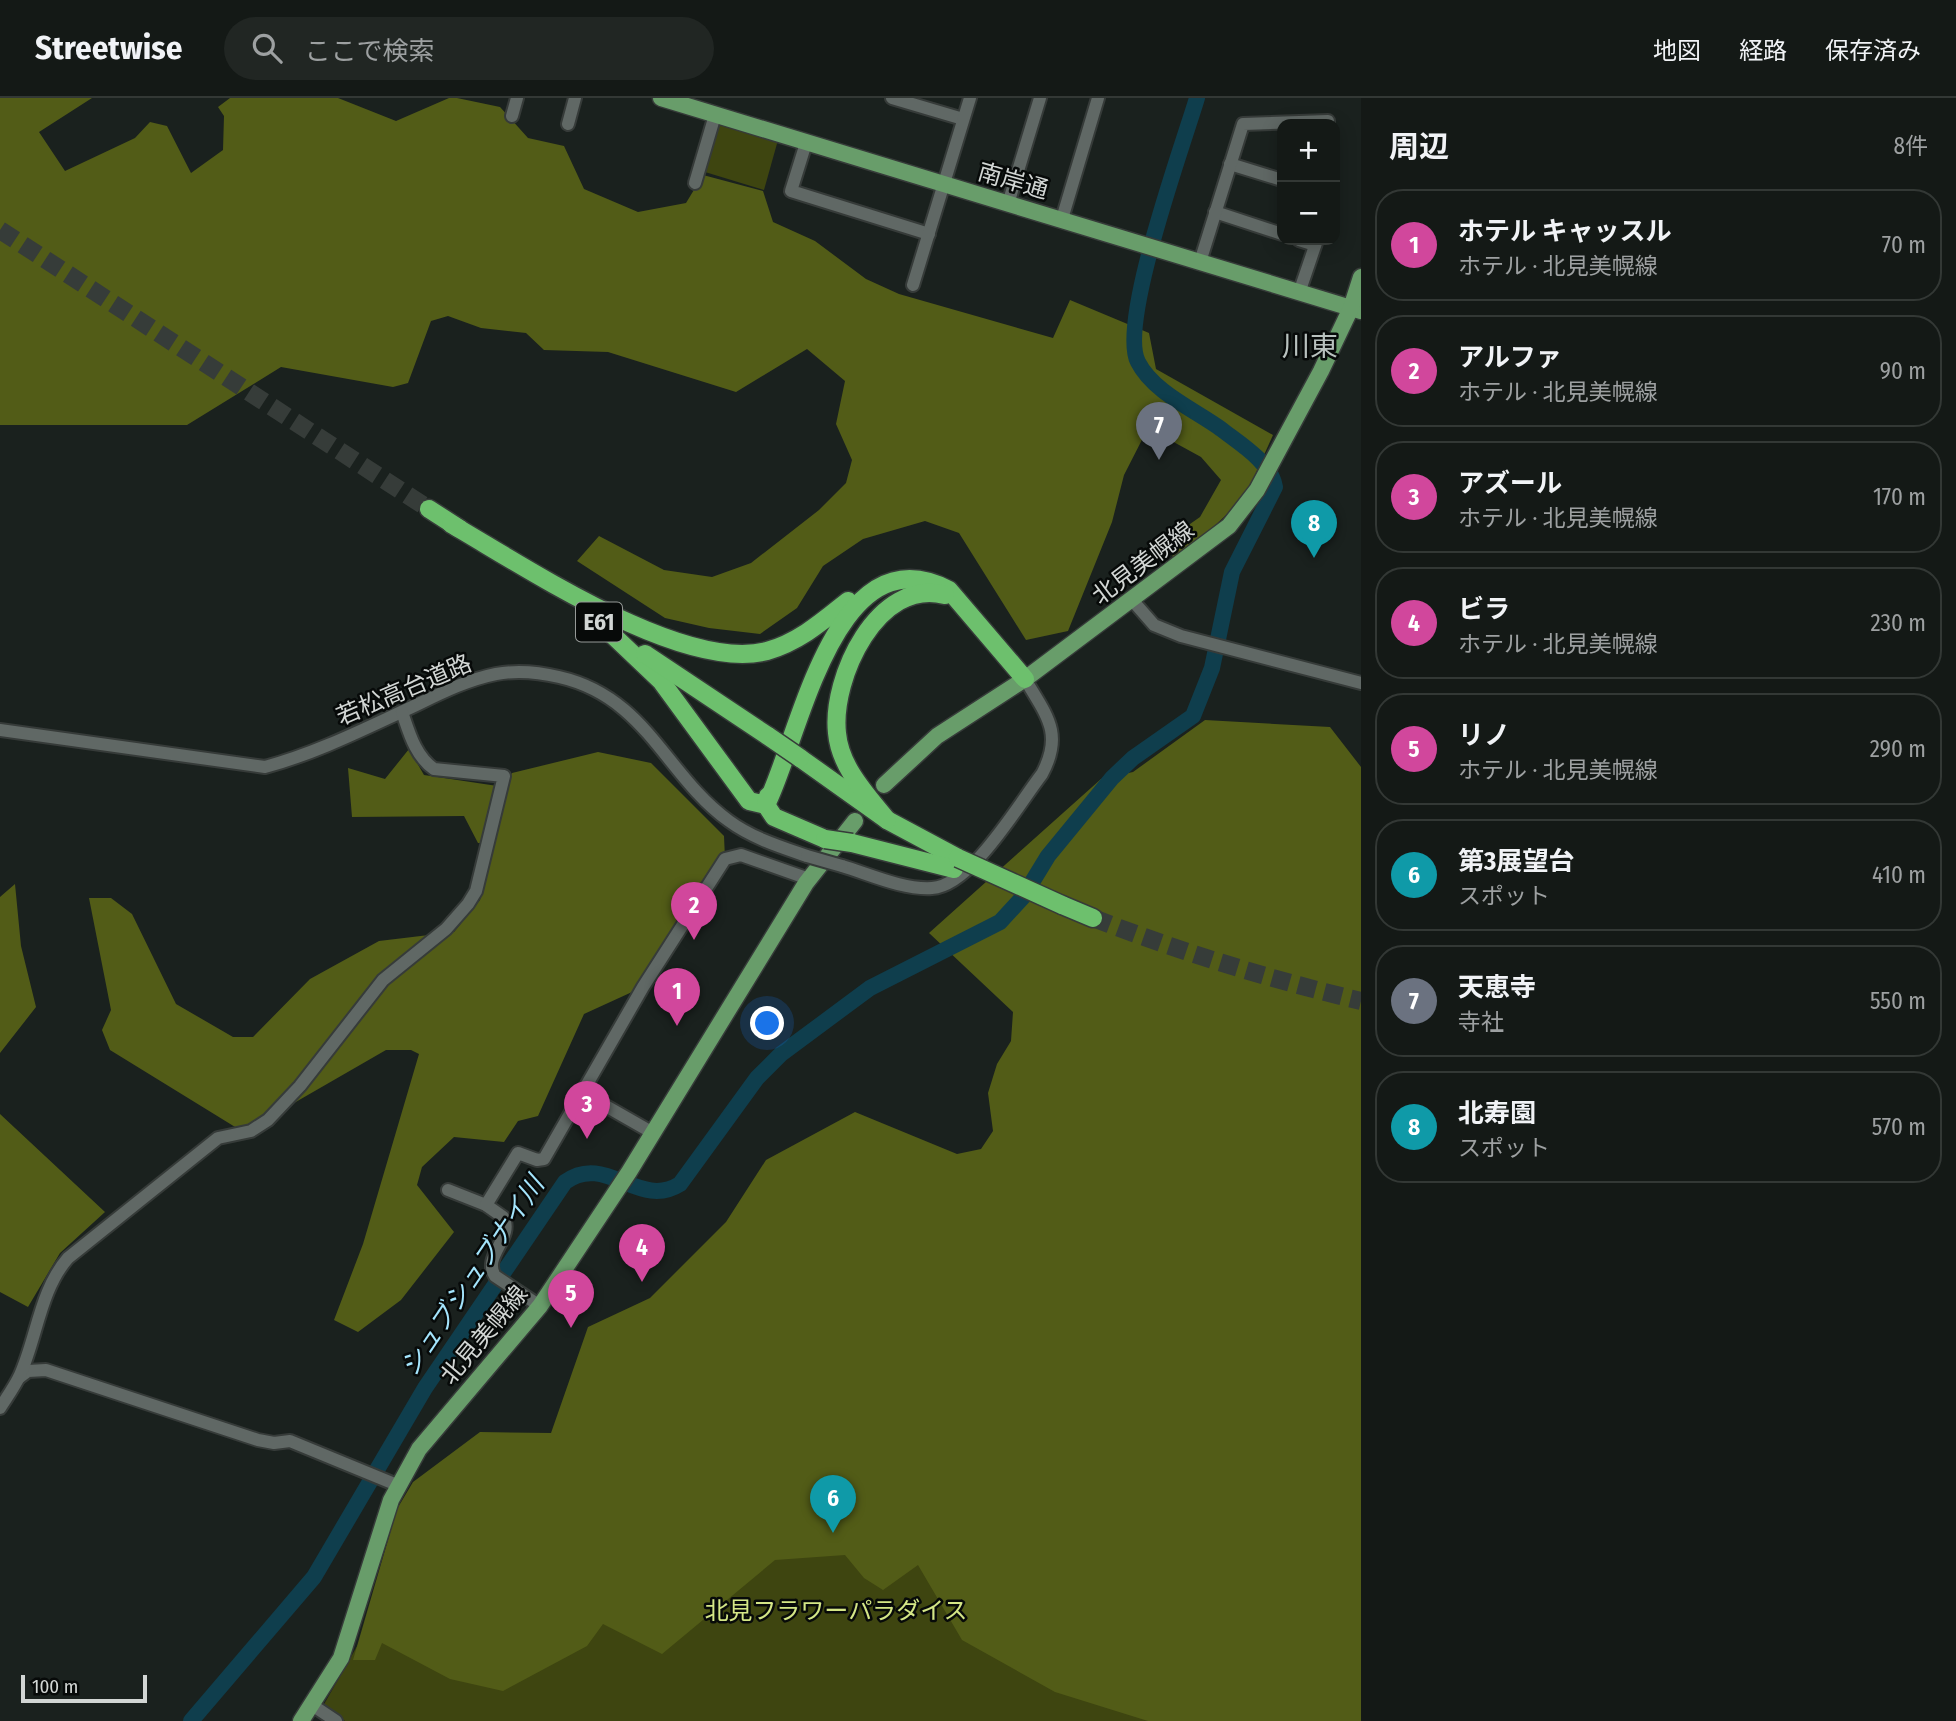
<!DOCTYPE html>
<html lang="ja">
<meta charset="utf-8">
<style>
:root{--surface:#141916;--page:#212623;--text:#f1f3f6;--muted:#9da0a1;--line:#333835;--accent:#c5a6f0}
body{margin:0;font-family:"Fira Sans Condensed","Noto Sans JP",sans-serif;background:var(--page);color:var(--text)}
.controls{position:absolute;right:21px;top:21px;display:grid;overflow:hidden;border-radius:14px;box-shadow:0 4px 18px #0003}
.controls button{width:63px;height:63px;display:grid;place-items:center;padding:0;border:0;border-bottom:2px solid var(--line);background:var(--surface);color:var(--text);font:35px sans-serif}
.scale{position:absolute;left:21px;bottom:18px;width:126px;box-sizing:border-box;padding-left:7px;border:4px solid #d2d6d4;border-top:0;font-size:19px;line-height:24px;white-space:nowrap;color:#d2d6d4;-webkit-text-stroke:5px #070a09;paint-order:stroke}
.you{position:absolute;left:768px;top:926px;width:24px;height:24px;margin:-18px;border:5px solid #fff;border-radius:50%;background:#1a73e8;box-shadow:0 0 0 10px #1a73e833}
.badge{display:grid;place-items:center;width:46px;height:46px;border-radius:50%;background:var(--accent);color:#fff;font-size:23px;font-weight:700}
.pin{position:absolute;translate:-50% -58px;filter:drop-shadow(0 2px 4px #0008)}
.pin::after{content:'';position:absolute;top:37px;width:24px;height:21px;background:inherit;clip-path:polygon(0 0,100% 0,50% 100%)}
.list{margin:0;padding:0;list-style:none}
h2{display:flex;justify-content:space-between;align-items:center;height:91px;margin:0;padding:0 28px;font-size:30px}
h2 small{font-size:23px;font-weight:400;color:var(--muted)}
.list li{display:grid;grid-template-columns:46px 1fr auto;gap:21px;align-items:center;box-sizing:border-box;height:112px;margin:0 14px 14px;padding:0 14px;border:2px solid var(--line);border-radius:28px}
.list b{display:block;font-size:26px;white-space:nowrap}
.list p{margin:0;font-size:23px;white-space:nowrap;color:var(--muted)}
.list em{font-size:23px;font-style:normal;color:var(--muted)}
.icon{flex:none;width:38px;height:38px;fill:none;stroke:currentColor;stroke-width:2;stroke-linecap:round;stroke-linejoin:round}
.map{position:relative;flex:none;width:1361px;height:1623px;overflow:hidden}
header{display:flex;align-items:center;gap:42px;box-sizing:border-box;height:98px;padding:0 35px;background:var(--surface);border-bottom:2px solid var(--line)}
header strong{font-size:33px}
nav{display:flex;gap:38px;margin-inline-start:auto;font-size:24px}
.search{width:490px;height:63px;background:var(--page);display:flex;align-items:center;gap:18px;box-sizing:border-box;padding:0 24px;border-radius:38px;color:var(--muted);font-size:26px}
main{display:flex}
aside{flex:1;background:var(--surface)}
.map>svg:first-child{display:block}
.green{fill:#3e4510}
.forest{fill:#525c17}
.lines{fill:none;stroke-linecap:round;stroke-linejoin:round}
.river{stroke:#0f3e4d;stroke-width:16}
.highway-tunnel{stroke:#363c39;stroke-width:18;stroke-dasharray:18 9;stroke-linecap:butt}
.minor-casing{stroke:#363b39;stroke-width:16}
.major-casing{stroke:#363b39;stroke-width:19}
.highway-casing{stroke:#363b39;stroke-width:21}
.minor{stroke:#606865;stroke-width:12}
.major{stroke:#689d6a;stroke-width:16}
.highway{stroke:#6dc06d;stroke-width:18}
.minor-bridge-casing{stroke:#363b39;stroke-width:16;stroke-linecap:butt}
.highway-bridge-casing{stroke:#363b39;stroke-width:21;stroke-linecap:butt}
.minor-bridge{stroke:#606865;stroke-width:12}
.highway-bridge{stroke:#6dc06d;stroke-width:18}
.labels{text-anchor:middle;stroke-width:5;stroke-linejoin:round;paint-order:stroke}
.shield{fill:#070a09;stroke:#959997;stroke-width:2}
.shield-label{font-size:23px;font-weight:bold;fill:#d2d6d4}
.street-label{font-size:24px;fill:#d2d6d4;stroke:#070a09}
.park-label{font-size:24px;fill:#d4e686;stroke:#070a09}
.water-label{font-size:26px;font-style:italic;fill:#a4e5fd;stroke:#070a09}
.quarter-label{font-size:28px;fill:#b8c1be;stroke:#070a09}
</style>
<header>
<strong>Streetwise</strong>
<div class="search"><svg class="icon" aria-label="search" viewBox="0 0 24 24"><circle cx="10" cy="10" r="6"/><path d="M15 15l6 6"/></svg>ここで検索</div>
<nav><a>地図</a><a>経路</a><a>保存済み</a></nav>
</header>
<main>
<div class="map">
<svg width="1361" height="1623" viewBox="0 0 1361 1623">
<rect width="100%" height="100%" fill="#1a211e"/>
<g class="green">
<polygon points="718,22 778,42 764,92 705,74"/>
<polygon points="810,1393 1253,1623 345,1623 323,1608 364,1536"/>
</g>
<g class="forest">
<polygon points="0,0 92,0 39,34 65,73 135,40 150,24 167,28 191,75 223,52 224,18 218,9 230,0 338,0 396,23 449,0 457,0 500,9 528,40 564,48 584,91 638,114 686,105 703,77 763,93 773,124 815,143 866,181 899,196 1053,240 1070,202 1149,235 1156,271 1273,337 1245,399 1206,436 1172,460 1180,433 1200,419 1221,382 1201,359 1148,330 1124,377 1112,424 1068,533 1026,542 959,435 925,423 863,441 823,468 797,510 760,536 709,530 665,520 577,463 599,438 664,472 712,479 751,465 819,412 846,385 852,362 836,326 845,283 807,251 736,294 608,254 544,252 526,235 481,230 448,218 431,223 408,285 393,289 281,269 187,327 0,327"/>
<polygon points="1205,622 1330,629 1361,669 1361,1623 1148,1623 1055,1594 962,1542 918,1467 883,1492 864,1480 845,1457 775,1462 662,1556 603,1526 587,1548 503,1593 450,1581 382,1545 375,1562 353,1562 397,1411 413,1384 480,1334 551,1335 588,1229 650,1200 726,1124 766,1062 855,1014 957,1056 981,1051 993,1033 988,995 997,966 1011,943 1013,914 929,835 1101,681 1133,674"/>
<polygon points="409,651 424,677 504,689 512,675 598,654 651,665 724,738 725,761 643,889 584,916 538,1018 518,1023 504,1044 454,1039 422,1069 417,1087 454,1134 401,1202 358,1234 334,1222 363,1146 419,956 411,952 386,952 261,1024 240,1032 110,952 102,932 111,912 89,800 111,800 132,816 176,906 233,939 253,939 310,881 379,843 454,834 480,802 492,745 478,745 464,718 352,719 348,670 385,681"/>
<polygon points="15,786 21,848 36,909 0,955 0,799"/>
<polygon points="0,1016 105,1114 60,1155 28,1209 0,1194"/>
</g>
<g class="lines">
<path class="river" d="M 191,1623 L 314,1479 L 425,1290 L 565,1084 C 606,1054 639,1112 680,1086 L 757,980 L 781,956 L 870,890 L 1000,824 L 1023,799 L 1048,758 L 1112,680 L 1133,660 L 1193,618 L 1212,570 L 1232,474 L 1275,389 C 1271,364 1239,345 1221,331 C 1195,312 1153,294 1138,264 C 1118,226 1183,47 1197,0"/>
<g class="highway-tunnel">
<polyline points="0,132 429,411"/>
<path d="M 1093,820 C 1181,854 1269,881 1361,903"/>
</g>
<g class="minor-casing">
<g id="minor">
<polyline points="892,0 963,21"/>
<polyline points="512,18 517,0"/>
<polyline points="568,26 575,0"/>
<polyline points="806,45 791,93 929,136"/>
<polyline points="1230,66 1282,82"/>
<polyline points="695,85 715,17"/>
<polyline points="1008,106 1040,0"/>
<polyline points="1215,114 1282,136"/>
<polyline points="1062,121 1098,0"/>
<polyline points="1299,142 1315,147"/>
<polyline points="1200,164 1243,26 1328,23 1328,26"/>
<polyline points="913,187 970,0"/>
<polyline points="1299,195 1317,142"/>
<polyline points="1133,503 1154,527 1181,538 1361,585"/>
<path d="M 0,632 L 265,669 C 317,655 364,631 412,609 C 439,596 466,582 496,576 C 518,572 538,574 559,579 C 647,599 665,677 729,723 C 752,740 781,749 807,758"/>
<path d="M 842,768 C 869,776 903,792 932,790 C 971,788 1018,707 1042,676 C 1064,635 1046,617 1025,581"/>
<polyline points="583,995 653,1035"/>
<path d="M 448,1092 L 486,1107 L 503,1119 C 515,1139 482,1158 495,1178 L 540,1208"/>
<polyline points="486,1107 518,1055 537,1062 544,1061 643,889 725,761 741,757 809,781"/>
<polyline points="20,1279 28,1273 46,1272 258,1342 274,1345 290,1343 397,1387"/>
<path d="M 0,1310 C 7,1299 15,1288 20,1277 C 37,1239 40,1192 68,1160 L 218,1040 L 251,1033 L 268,1022 L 300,988 L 383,882 L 446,831 L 468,806 L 476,793 L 504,678 L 434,671 C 415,658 409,634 402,614"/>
<polyline points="312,1607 336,1623"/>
</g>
</g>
<g class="major-casing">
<g id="major">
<polyline points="661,0 1361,213"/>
<polyline points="884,687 937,638 1025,581 1229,428 1257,392 1321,273 1351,210 1361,179"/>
<polyline points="301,1623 341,1560 391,1402 419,1351 540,1208 629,1074 806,785 855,723"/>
</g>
</g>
<g class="highway-casing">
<g id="highway">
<polyline points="429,411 460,431"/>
<path d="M 451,426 C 524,468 683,575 767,553 C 799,544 823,523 848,503"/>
<path d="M 599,524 L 661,583 L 749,703 L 766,707 C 800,640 834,432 949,492 L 1025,581"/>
<polyline points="645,556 768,638"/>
<polyline points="800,660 887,722 958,760"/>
<polyline points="768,698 766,707 774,719 825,741"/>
<path d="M 887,722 C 866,696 840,669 837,635 C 831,580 878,479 945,497"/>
<polyline points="852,745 954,771"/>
<polyline points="1062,807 1093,820"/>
</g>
</g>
<use href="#minor" class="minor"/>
<use href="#major" class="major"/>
<use href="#highway" class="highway"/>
<g class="minor-bridge-casing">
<polyline id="minor-bridge" points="807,758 842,768"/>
</g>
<g class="highway-bridge-casing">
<g id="highway-bridge">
<polyline points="768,638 800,660"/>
<polyline points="825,741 852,745"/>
<polyline points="958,760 1062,807"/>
</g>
</g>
<use href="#minor-bridge" class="minor-bridge"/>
<use href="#highway-bridge" class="highway-bridge"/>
</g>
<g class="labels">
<rect class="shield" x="576" y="504.5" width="46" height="39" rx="5"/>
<g class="shield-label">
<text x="599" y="532">E61</text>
</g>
<g class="street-label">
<text transform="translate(1013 83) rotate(16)" y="8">南岸通</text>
<text transform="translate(1143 465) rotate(-37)" y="8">北見美幌線</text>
<text transform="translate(404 592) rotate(-23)" y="8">若松高台道路</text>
<text transform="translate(484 1237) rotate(-50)" y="8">北見美幌線</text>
</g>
<g class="park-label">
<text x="836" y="1521">北見フラワーパラダイス</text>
</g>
<g class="water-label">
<text transform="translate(472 1178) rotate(-56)" y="9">シュブシュブナイ川</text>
</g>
<g class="quarter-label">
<text x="1310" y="258">川東</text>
</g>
</g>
</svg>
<div class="controls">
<button>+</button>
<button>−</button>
</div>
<div class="scale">100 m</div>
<div class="you"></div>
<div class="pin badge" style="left:677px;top:928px;background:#d1479c">1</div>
<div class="pin badge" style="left:694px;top:842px;background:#d1479c">2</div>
<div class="pin badge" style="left:587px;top:1041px;background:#d1479c">3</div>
<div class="pin badge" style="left:642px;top:1184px;background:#d1479c">4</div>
<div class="pin badge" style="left:571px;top:1230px;background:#d1479c">5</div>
<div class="pin badge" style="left:833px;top:1435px;background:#0f9aa8">6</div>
<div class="pin badge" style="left:1159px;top:362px;background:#6b7280">7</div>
<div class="pin badge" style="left:1314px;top:460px;background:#0f9aa8">8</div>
</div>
<aside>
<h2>周辺<small>8件</small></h2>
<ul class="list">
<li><span class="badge" style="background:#d1479c">1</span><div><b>ホテル キャッスル</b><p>ホテル · 北見美幌線</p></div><em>70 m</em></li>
<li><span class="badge" style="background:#d1479c">2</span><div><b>アルファ</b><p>ホテル · 北見美幌線</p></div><em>90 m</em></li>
<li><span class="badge" style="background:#d1479c">3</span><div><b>アズール</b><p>ホテル · 北見美幌線</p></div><em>170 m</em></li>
<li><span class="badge" style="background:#d1479c">4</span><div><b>ビラ</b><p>ホテル · 北見美幌線</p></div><em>230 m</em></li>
<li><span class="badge" style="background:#d1479c">5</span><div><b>リノ</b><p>ホテル · 北見美幌線</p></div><em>290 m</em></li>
<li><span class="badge" style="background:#0f9aa8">6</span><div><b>第3展望台</b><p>スポット</p></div><em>410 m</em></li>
<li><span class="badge" style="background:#6b7280">7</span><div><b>天恵寺</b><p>寺社</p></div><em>550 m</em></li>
<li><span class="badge" style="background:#0f9aa8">8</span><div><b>北寿園</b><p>スポット</p></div><em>570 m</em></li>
</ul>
</aside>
</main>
